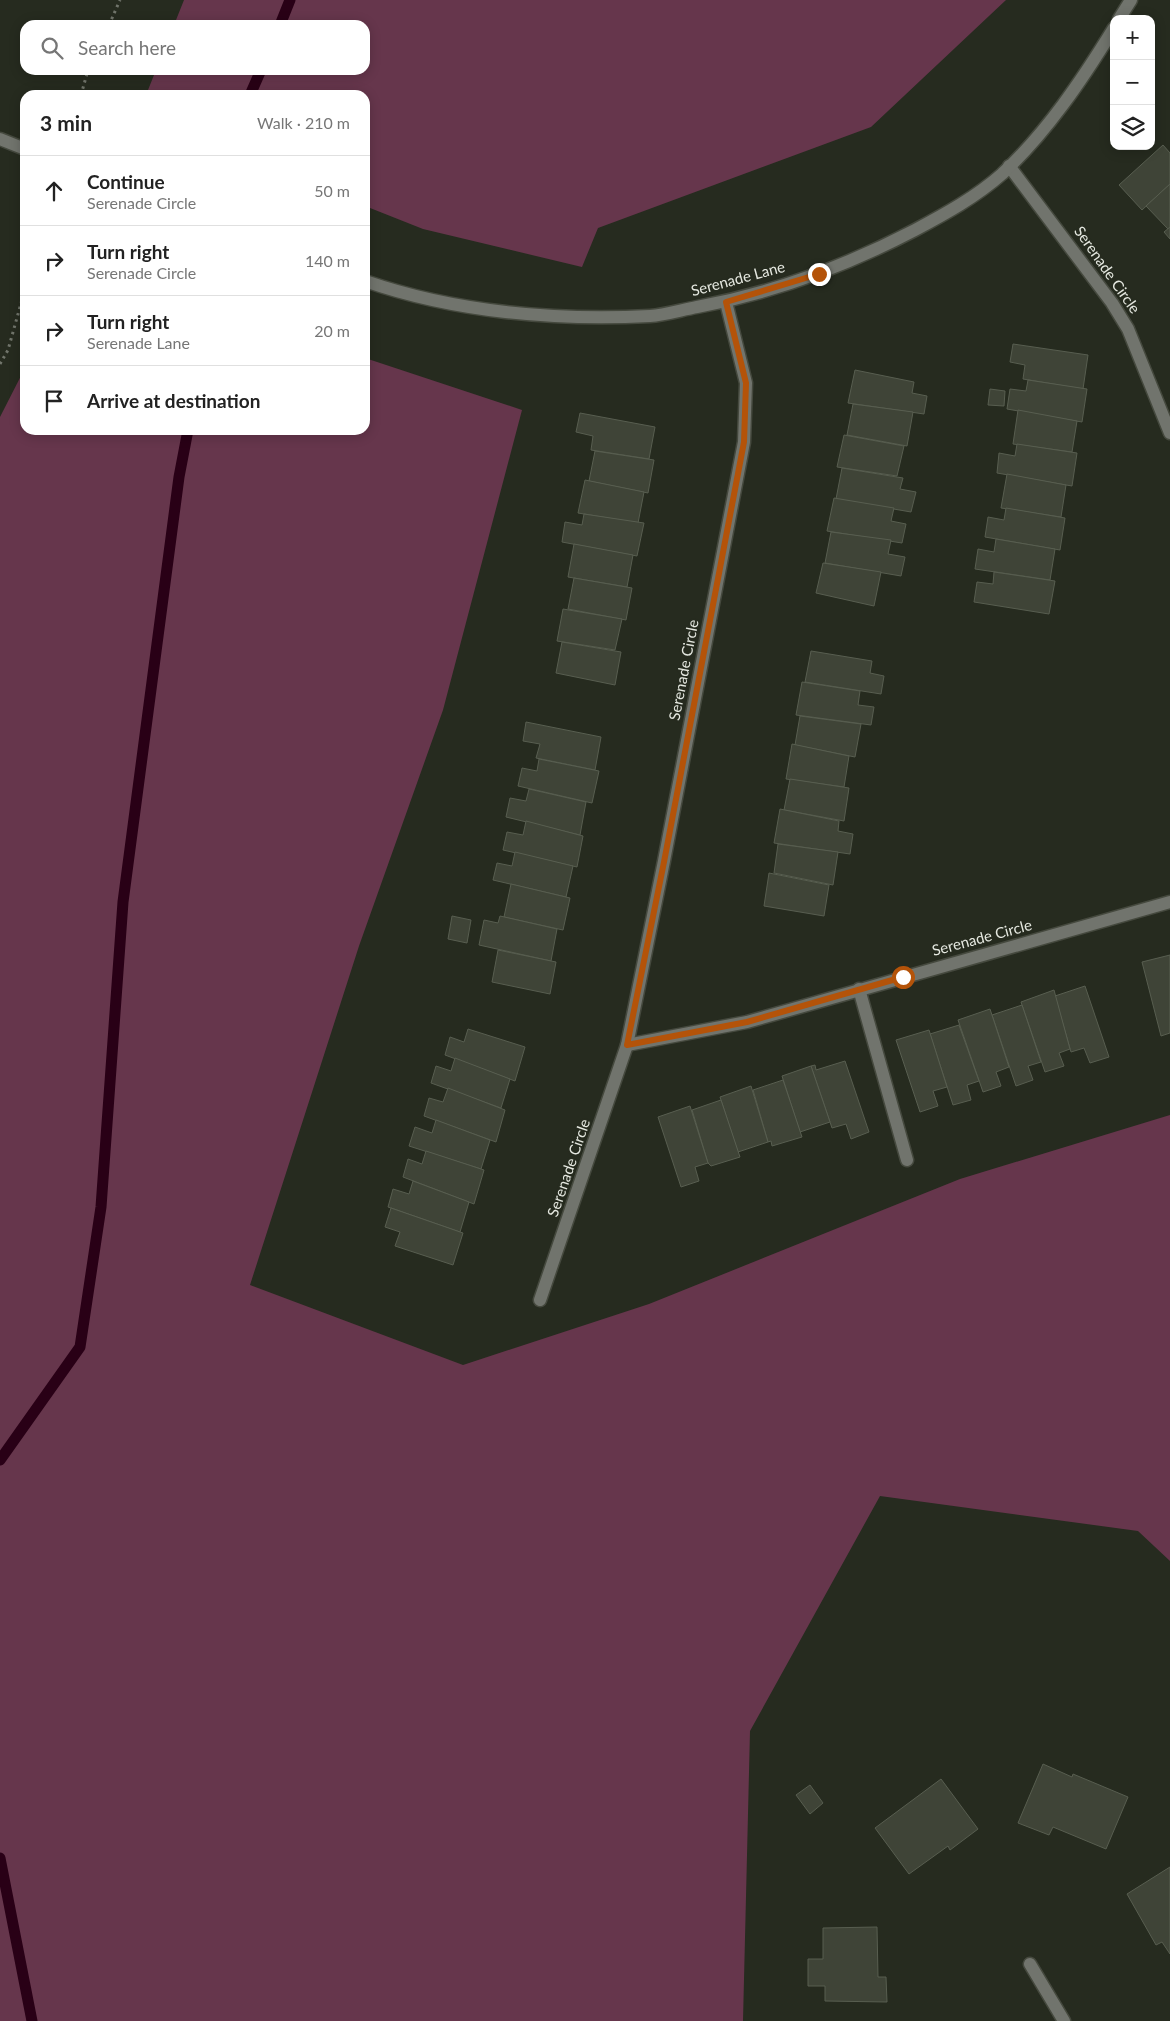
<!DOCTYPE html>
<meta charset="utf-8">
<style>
:root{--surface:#fff;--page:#f6f6f6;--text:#222;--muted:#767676;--line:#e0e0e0}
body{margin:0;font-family:Lato,sans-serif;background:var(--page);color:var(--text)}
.controls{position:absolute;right:15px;top:15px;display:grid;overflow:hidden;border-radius:10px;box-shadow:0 2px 12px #0003}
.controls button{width:45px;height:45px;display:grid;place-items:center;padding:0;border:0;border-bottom:1px solid var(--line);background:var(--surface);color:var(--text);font:25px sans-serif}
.stop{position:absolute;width:15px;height:15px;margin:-11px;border:4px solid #b45309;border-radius:50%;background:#fff}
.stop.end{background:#b45309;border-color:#fff;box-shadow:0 1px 5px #0008}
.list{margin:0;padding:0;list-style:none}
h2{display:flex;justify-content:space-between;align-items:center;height:65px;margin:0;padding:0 20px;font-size:21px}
h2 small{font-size:16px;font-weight:400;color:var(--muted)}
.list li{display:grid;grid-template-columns:32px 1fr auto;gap:15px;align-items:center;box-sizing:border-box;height:70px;padding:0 20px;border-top:1px solid var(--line)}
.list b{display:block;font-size:19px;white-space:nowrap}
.list p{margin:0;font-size:16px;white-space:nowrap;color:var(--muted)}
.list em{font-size:16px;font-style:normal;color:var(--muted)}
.icon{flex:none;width:28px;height:28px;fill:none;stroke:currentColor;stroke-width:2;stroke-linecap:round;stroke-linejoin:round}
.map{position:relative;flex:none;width:1170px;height:2021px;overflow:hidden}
.search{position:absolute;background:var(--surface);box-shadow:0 2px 12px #0003;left:20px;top:20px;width:350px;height:55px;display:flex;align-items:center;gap:12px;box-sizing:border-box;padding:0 18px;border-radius:15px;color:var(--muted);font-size:19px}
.panel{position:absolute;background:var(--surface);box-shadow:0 2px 12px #0003;left:20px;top:90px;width:350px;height:345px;border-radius:15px}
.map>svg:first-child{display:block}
.green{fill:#66364c}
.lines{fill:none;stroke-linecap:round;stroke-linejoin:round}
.stream{stroke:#290016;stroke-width:11}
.building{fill:#3f4437;stroke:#585e50}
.minor-casing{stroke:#45493e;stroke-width:15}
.path{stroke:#71756b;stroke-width:3;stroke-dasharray:2.5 4;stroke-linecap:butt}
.minor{stroke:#71746d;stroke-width:12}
.route{stroke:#b45309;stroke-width:6}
.labels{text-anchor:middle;stroke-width:4;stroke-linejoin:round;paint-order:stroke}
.street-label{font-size:15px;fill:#e5e8e0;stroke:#262b1f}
</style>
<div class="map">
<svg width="1170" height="2021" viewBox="0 0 1170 2021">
<rect width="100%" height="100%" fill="#262b1f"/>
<g class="green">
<polygon points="184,0 1006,0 871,127 598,228 582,267 423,229 365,206 365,95 146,95 156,70 365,70 365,25 174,25"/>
<polygon points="365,358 522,410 443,710 359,946 250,1285 463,1365 649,1304 960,1179 1170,1115 1170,1561 1138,1531 880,1496 750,1731 743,2021 0,2021 0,417 25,368 25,430 365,430"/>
</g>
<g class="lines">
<g class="stream">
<polyline points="280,25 290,0"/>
<polyline points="250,95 261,70"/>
<polyline points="0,1460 80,1347 101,1207 123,902 179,477 188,430"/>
<polyline points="0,1858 32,2021"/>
</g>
</g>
<g class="building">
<polygon points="1163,145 1170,153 1170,184 1142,210 1119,185"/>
<polygon points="1170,184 1170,227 1168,229 1146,206"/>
<polygon points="1170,227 1170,239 1164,232"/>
<polygon points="1013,344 1088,355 1083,389 1023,379 1025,365 1010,362"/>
<polygon points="855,370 914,382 912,393 927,396 924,414 848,403"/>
<polygon points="1028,380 1087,389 1082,422 1007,409 1010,389 1026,391"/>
<polygon points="990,389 1005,391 1004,406 988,405"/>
<polygon points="853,404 913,412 907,446 847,435"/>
<polygon points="1018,410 1077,421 1072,452 1013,444"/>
<polygon points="580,413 655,427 649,459 591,450 593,436 576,432"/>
<polygon points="844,435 904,446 897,476 837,467"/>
<polygon points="1017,444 1077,453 1072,486 997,473 999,453 1015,456"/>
<polygon points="595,451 654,460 648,493 589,481"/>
<polygon points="842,468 903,478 900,489 916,492 911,512 836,499"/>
<polygon points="1007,474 1066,485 1061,517 1001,508"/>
<polygon points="585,480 644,492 638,523 578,513"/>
<polygon points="834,498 894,508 891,521 906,524 902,543 827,531"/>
<polygon points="1006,508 1065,518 1060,550 985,537 988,517 1004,520"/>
<polygon points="584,514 644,523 637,556 562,542 565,522 582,525"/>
<polygon points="831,532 891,540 888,554 905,557 901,576 825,563"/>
<polygon points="996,539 1055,549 1050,580 975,569 978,549 994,552"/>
<polygon points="574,544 633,555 627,587 568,577"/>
<polygon points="823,563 881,572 874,606 816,593"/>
<polygon points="994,572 1055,581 1049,614 974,602 977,582 993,584"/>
<polygon points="574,578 632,588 626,620 568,609"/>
<polygon points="563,609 622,619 615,650 557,641"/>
<polygon points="562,642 621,652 615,685 556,673"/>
<polygon points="811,651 872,661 870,673 884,676 881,694 805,682"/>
<polygon points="802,682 860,691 858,705 874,707 871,725 796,715"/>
<polygon points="800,716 861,724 855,757 795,745"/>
<polygon points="526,722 601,737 595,770 536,758 540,744 523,741"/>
<polygon points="792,744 849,756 844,787 786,779"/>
<polygon points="539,759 599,771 592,803 518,786 522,768 537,771"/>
<polygon points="790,779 849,788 844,821 784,810"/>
<polygon points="529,789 586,802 580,835 506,817 510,798 526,801"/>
<polygon points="780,809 839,821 838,831 853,834 850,854 774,843"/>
<polygon points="526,821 583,836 577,867 503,850 507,832 523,835"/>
<polygon points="778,844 838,852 833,885 774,873"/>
<polygon points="515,852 573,866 566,897 493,880 497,863 512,866"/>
<polygon points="769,873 829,885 824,916 764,906"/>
<polygon points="511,884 570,898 563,930 504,917"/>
<polygon points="452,916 471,920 467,943 448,939"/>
<polygon points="500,916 557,929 551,961 479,945 484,920 498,923"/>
<polygon points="498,950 556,962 550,994 492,982"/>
<polygon points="1170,955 1170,1033 1161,1036 1142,962"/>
<polygon points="1085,986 1109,1057 1090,1063 1084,1048 1071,1052 1055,996"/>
<polygon points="1054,990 1070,1049 1059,1053 1064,1066 1045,1072 1021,1002"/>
<polygon points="1022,1005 1041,1062 1028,1066 1033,1080 1016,1086 992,1015"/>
<polygon points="990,1009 1009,1067 996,1072 1001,1086 983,1092 958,1020"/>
<polygon points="959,1025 979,1081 967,1085 971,1100 953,1105 930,1034"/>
<polygon points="468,1029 525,1047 515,1081 445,1055 450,1037 464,1042"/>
<polygon points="929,1030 947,1087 933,1091 938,1106 920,1112 896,1040"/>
<polygon points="455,1058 510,1079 501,1108 431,1083 436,1066 451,1071"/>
<polygon points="845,1061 869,1132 851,1139 846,1124 832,1128 811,1066 815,1065 816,1070"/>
<polygon points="811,1066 830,1122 800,1132 782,1076"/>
<polygon points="783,1080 802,1137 772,1146 771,1141 768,1142 753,1090"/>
<polygon points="751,1086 768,1142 738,1152 720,1097"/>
<polygon points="448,1088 505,1110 496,1142 424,1116 429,1098 443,1102"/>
<polygon points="721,1100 740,1157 711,1166 708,1163 692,1110"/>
<polygon points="690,1106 708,1163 695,1167 699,1181 681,1187 658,1117"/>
<polygon points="436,1120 490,1140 481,1169 409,1146 415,1127 432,1133"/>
<polygon points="426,1151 484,1170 474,1204 403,1177 408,1159 422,1164"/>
<polygon points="413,1181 469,1202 460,1232 388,1207 393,1189 409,1194"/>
<polygon points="391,1208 463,1233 453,1265 395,1246 400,1232 385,1227"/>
<polygon points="1043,1764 1072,1777 1073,1774 1128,1797 1106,1849 1053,1827 1049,1835 1018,1823"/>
<polygon points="941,1779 978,1829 950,1850 948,1846 909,1874 875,1828"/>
<polygon points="810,1785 823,1803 810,1814 796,1795"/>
<polygon points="1170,1867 1170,1954 1162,1942 1156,1945 1127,1894"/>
<polygon points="877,1927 878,1977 886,1977 887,2002 825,2001 825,1986 808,1986 808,1959 823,1959 823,1928"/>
</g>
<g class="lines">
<g class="minor-casing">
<g id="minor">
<polyline points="1119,19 1131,0"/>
<polyline points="0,139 25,149"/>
<polyline points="1009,166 1112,303 1128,329 1170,433"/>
<path d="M 365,281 C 454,312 556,321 650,316 C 665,315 681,310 697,307 C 773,293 846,266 915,230 C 945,214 976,197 1002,174 C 1047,132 1082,80 1114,28"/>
<polyline points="859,989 907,1160"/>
<polyline points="627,1045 747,1022 1170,902"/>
<polyline points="540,1300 627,1045 664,861 744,442 746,383 726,302"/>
<polyline points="1030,1964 1064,2021"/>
</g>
</g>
<g class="path">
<polyline points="109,25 120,0"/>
<polyline points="81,95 88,70"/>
<polyline points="0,364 8,350 25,289"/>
</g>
<use href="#minor" class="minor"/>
</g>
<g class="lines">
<polyline class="route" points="819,274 726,302 746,383 744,442 664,862 627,1045 747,1022 903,977"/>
</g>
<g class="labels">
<g class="street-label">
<text transform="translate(1107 270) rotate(55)" y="5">Serenade Circle</text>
<text transform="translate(738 279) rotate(-15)" y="5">Serenade Lane</text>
<text transform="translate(684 670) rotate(-79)" y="5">Serenade Circle</text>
<text transform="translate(982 938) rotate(-15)" y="5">Serenade Circle</text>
<text transform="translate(569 1168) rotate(-71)" y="5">Serenade Circle</text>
</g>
</g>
</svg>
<div class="controls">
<button>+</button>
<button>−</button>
<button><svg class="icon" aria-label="layers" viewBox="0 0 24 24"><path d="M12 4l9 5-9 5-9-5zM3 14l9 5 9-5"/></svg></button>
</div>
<div class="stop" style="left:903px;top:977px"></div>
<div class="stop end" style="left:819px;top:274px"></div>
<div class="search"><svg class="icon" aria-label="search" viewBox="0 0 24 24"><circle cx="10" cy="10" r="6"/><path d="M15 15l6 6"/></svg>Search here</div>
<section class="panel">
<h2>3 min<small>Walk · 210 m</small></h2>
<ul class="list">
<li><svg class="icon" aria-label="ahead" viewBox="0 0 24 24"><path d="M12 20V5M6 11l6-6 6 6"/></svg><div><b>Continue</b><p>Serenade Circle</p></div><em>50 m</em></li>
<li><svg class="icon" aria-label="right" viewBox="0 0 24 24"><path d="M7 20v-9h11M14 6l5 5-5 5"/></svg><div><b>Turn right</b><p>Serenade Circle</p></div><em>140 m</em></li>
<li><svg class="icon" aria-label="right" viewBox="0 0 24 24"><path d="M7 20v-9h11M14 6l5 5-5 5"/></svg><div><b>Turn right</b><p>Serenade Lane</p></div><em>20 m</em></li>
<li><svg class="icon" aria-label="arrive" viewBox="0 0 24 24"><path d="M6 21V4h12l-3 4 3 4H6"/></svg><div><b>Arrive at destination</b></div></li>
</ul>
</section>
</div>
